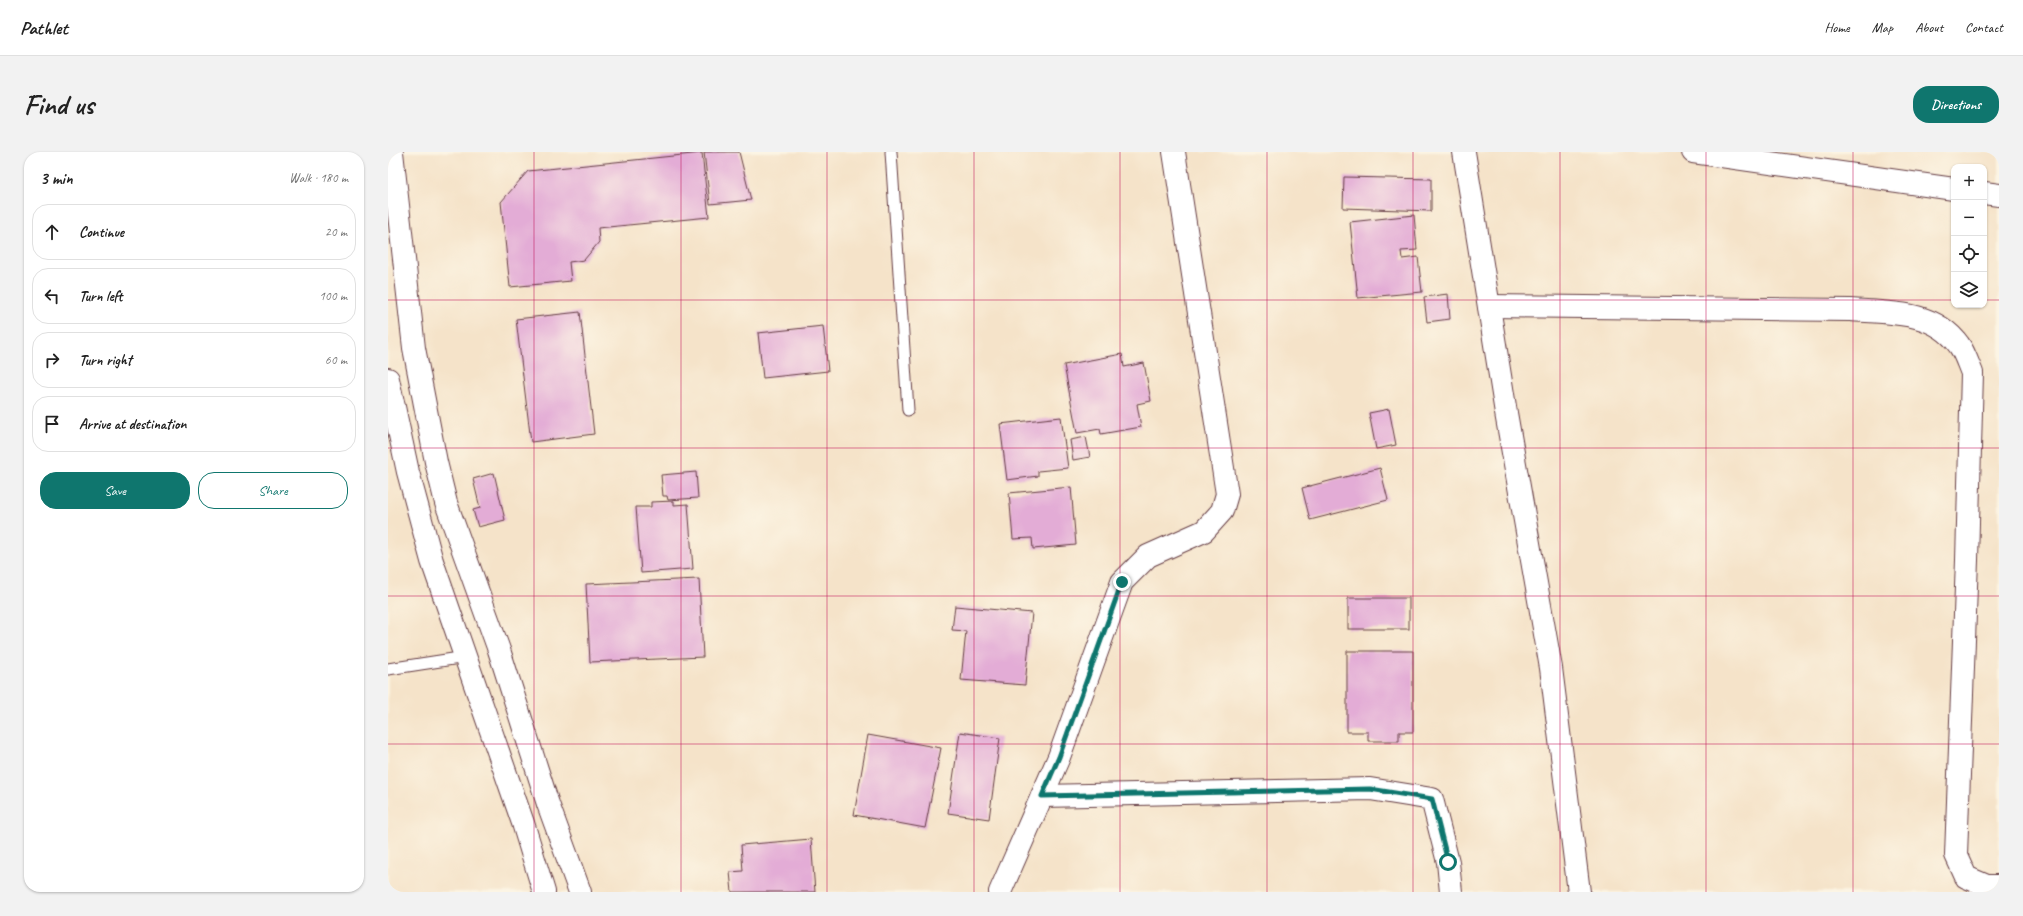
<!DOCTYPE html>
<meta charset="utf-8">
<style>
:root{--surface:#fff;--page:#f2f2f2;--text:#222;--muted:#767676;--line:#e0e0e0;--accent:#0f766e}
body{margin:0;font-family:Caveat,sans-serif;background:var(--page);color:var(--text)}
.controls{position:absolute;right:12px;top:12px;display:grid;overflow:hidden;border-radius:8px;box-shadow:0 1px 3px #0004}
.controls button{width:36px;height:36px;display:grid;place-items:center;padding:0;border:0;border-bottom:1px solid var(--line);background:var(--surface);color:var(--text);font:20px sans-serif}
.stop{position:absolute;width:12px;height:12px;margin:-9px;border:3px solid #0f766e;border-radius:50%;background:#fff}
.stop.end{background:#0f766e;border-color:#fff;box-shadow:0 1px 4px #0008}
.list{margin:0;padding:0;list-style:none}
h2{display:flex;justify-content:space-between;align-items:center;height:52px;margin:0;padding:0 16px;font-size:17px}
h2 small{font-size:13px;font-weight:400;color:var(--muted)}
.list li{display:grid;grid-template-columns:26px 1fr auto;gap:12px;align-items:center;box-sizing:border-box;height:56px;margin:0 8px 8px;padding:0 8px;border:1px solid var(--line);border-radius:16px}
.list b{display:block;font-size:15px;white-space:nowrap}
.list em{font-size:13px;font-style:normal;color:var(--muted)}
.actions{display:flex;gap:8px;padding:12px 16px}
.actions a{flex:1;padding:9px 0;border:1px solid var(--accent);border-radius:16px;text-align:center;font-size:14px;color:var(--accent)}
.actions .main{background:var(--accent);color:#fff}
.icon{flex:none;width:22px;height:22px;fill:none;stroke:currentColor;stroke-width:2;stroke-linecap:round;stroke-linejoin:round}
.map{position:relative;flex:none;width:1611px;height:740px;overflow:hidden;border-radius:16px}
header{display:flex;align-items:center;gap:24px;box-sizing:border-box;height:56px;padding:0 20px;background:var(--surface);border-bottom:1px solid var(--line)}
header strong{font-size:19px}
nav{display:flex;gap:22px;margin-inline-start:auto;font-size:14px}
.intro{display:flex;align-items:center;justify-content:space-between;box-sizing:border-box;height:96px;padding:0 24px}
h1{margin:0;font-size:28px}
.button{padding:10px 18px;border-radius:16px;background:var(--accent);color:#fff;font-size:14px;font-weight:700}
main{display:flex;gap:24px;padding:0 24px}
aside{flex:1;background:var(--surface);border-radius:16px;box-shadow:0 1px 3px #0004}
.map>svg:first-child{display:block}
.building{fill:#e3acd6}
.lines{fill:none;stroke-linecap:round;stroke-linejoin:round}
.service-casing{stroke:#643c43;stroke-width:13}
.minor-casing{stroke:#643c43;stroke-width:24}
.tertiary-casing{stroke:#643c43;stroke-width:24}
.service{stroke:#fff;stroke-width:11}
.minor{stroke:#fff;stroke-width:22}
.tertiary{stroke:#fff;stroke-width:22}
.route{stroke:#0f766e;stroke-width:5}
.grid{fill:none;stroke:#c2185b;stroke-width:1;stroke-opacity:0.55}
</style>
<header>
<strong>Pathlet</strong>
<nav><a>Home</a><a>Map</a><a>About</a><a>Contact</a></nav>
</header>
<div class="intro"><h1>Find us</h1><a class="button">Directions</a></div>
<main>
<aside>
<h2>3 min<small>Walk · 180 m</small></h2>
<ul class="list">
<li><svg class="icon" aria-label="ahead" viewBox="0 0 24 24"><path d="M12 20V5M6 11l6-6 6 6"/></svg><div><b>Continue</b></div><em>20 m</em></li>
<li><svg class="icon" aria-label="left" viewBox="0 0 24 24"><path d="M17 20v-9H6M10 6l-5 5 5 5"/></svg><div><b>Turn left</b></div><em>100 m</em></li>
<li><svg class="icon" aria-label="right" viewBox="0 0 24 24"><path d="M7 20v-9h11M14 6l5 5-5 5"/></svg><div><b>Turn right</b></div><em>60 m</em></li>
<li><svg class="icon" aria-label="arrive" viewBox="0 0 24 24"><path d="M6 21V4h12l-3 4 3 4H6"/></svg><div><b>Arrive at destination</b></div></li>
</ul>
<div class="actions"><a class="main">Save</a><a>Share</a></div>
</aside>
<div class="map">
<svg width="1611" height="740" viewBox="0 0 1611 740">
<rect width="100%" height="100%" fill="#fcf5e5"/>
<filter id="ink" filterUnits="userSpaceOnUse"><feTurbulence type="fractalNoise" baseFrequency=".025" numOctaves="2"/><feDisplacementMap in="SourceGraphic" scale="8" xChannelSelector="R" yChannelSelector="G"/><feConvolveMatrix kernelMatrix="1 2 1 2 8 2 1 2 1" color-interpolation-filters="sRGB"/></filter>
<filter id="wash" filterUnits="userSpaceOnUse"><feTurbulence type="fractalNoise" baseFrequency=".012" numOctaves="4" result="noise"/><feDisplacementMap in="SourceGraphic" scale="16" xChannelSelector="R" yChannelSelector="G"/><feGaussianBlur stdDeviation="0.9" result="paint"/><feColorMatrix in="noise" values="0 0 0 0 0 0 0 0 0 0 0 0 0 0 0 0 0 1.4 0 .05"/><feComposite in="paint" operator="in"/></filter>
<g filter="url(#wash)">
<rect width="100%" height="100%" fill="#f5e3c9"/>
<g id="blocks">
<g class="building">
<polygon points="316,0 351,0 363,48 322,52"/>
<polygon points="314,1 321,65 210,76 211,90 196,108 181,110 183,129 122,135 113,50 140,19"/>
<polygon points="956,25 1043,27 1043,59 955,56"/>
<polygon points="1026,63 1029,98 1013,99 1014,107 1030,105 1034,140 970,146 962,70"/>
<polygon points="1060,142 1062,167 1039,170 1036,145"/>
<polygon points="192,160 206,282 143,290 128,167"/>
<polygon points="435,174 440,219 375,226 370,181"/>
<polygon points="734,202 736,215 756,211 763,249 749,252 753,275 713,282 712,277 689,281 676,213"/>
<polygon points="1001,257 1008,293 988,297 981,261"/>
<polygon points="673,265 680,316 650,319 650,324 619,328 612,272"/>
<polygon points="698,285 702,305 685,308 682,288"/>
<polygon points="992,316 1000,348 922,368 914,336"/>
<polygon points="308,320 310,346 280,348 279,344 275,344 273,323"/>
<polygon points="106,321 117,368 90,375 85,358 92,356 85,327"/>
<polygon points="683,335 688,393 645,397 644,386 625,387 621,341"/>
<polygon points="286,349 286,353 300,352 305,417 253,421 248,355 263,355 263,350"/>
<polygon points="311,427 315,505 202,510 198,432"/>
<rect x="960" y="446" width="61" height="31"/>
<polygon points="567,454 644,461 637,533 573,528 578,479 564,478"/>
<polygon points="959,499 1025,499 1025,580 1011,580 1011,589 980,589 980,580 959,580"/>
<polygon points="572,580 612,586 601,667 560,661"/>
<polygon points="480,583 553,596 537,676 466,663"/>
<polygon points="423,687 427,740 344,740 342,720 355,719 353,693"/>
</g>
</g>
</g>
<g filter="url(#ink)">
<use href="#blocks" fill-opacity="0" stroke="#643c43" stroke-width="1"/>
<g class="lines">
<g class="service-casing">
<g id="service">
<polyline points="503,0 520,258"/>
<polyline points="0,517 78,505"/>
</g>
</g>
<g class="minor-casing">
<g id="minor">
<polyline points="1076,0 1118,261 1163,516 1191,740"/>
<polyline points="1305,0 1566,37"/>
<polyline points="1596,41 1611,43"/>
<path d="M 1101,154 L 1462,158 C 1501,161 1546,158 1571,193 C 1577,201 1580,212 1584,221 L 1579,408 L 1568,703 L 1578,725 L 1599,734 L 1611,734"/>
<polyline points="654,644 982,637 1044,647 1060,710 1063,740"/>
<polyline points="612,740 671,605 734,430 760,404 816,379 834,359 839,342 786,0"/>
</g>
</g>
<g class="tertiary-casing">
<g id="tertiary">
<polyline points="4,0 26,196 48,310 58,351 111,498 160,652 192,740"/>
<polyline points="0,227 20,320 44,409 135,671 156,740"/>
</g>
</g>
<use href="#service" class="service"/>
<use href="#minor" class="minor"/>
<use href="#tertiary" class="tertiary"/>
</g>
</g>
<g class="lines" filter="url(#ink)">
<polyline class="route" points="734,430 671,605 654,644 982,637 1044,647 1060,710"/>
</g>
<path class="grid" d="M 146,0 L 146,740M 293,0 L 293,740M 439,0 L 439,740M 586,0 L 586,740M 732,0 L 732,740M 879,0 L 879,740M 1025,0 L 1025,740M 1172,0 L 1172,740M 1318,0 L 1318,740M 1465,0 L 1465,740M 0,148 L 1566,148M 1596,148 L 1611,148M 0,296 L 1611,296M 0,444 L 1611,444M 0,592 L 1611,592"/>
</svg>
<div class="controls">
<button>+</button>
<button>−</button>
<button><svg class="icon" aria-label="locate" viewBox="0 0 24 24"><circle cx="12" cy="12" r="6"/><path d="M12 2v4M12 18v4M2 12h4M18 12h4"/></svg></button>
<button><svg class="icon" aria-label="layers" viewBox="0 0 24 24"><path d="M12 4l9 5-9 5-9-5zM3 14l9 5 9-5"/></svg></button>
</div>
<div class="stop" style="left:1060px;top:710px"></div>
<div class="stop end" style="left:734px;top:430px"></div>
</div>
</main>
